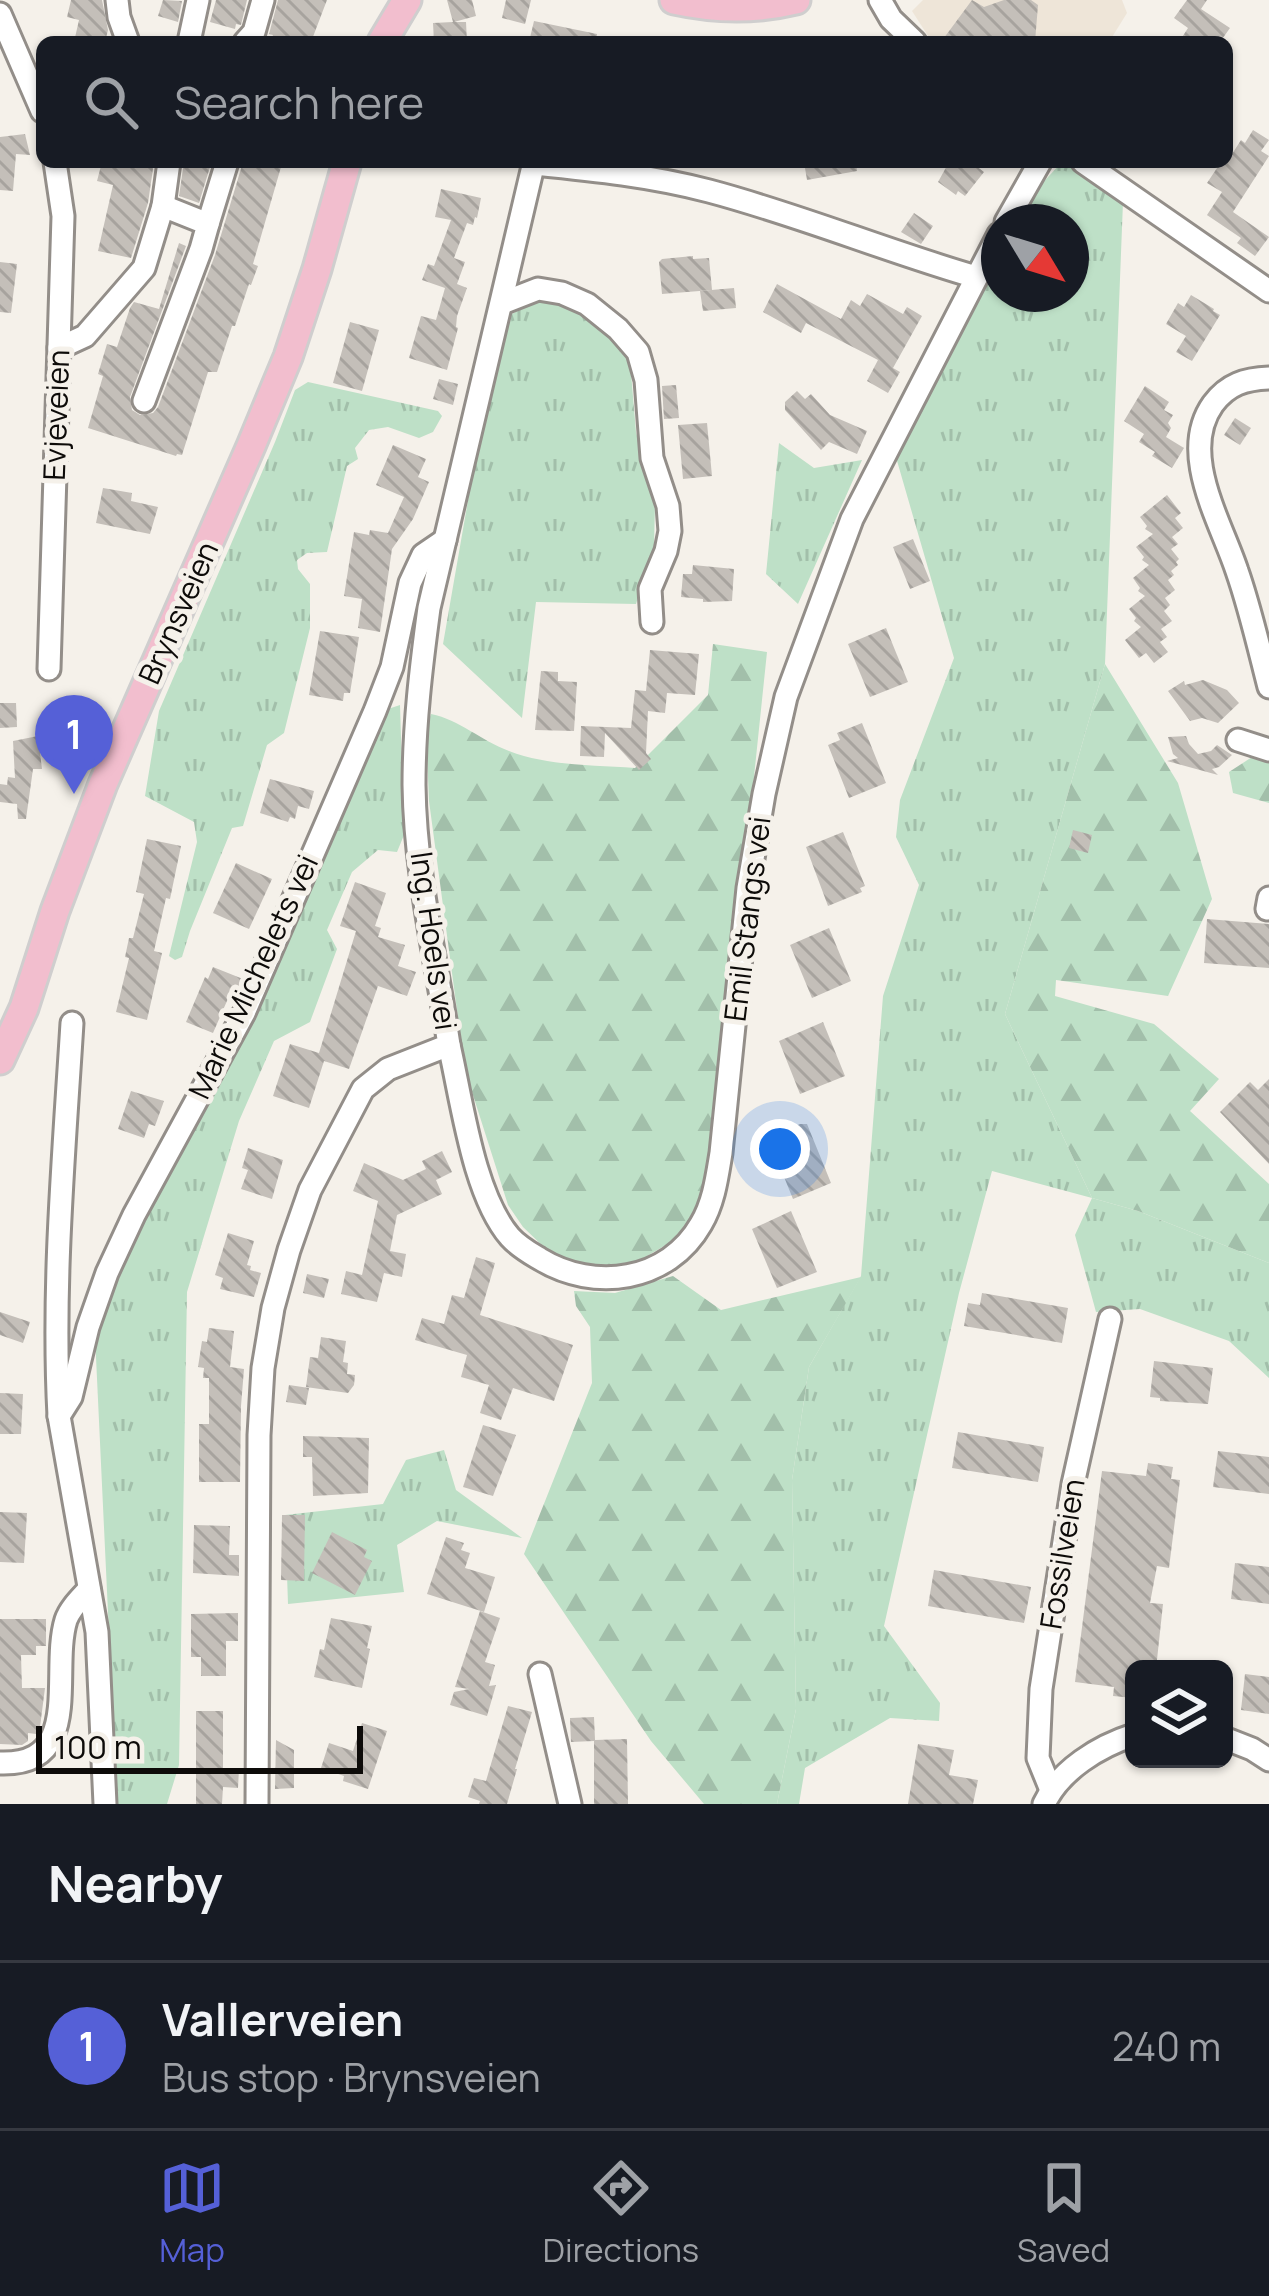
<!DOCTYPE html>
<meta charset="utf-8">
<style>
:root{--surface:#171b24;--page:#242831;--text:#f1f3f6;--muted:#9ea1a6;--line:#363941;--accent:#5560d7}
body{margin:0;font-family:Manrope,sans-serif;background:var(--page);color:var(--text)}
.controls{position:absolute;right:36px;bottom:36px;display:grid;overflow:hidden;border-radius:18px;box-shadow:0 3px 9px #0004}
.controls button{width:108px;height:108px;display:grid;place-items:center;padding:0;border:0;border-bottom:3px solid var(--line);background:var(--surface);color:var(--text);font:60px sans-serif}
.compass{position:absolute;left:981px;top:204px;width:108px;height:108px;border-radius:50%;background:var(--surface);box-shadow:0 3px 9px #0004;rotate:128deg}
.scale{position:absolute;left:36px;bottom:30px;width:327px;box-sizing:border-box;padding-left:12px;border:6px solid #0d0b09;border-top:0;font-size:33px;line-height:42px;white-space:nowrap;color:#0d0b09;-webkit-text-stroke:9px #f5f1ea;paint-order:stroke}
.you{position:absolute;left:780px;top:1149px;width:42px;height:42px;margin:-30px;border:9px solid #fff;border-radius:50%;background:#1a73e8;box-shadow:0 0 0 18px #1a73e833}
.badge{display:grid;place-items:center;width:78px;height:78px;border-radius:50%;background:var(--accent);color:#fff;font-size:39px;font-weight:700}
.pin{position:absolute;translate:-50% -99px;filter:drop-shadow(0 3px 6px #0008)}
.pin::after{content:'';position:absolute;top:63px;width:42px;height:36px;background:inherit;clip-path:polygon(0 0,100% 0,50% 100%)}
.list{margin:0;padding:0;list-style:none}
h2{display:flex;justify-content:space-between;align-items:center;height:156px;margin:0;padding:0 48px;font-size:51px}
h2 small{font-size:39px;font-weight:400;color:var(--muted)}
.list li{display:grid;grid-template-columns:78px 1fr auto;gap:36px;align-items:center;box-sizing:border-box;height:168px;padding:0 48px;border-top:3px solid var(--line)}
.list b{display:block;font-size:45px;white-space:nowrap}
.list p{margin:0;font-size:39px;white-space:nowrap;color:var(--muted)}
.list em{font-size:39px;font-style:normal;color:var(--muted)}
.icon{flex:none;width:66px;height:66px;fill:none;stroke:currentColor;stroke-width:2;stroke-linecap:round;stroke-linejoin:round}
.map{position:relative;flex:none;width:1269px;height:1804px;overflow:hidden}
.search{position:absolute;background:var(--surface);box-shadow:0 3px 9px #0004;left:36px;right:36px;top:36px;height:132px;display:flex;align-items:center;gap:30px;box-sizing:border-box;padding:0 42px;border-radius:18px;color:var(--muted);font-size:45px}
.sheet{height:324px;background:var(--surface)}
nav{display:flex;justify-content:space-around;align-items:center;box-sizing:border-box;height:168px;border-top:3px solid var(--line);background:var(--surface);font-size:33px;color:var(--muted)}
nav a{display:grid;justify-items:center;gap:6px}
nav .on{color:var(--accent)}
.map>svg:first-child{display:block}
.built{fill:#eee5d8}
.grass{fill:url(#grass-tufts)}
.forest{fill:url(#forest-firs)}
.building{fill:url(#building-back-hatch)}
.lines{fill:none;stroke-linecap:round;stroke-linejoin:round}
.minor-casing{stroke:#938e89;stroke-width:27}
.major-casing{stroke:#cfcece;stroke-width:33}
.minor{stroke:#fff;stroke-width:21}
.major{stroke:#f2bece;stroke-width:27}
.labels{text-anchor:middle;stroke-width:10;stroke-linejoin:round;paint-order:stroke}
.street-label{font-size:30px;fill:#0d0b09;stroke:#f5f1ea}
</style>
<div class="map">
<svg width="1269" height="1804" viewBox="0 0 1269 1804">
<defs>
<pattern id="grass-tufts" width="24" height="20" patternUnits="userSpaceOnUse" patternTransform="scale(3)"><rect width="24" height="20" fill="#bee0c7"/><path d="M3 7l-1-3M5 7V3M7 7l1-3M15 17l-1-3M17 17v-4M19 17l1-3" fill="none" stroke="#a2bfaa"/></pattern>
<pattern id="forest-firs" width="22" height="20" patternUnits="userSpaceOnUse" patternTransform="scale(3)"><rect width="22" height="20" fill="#bee0c7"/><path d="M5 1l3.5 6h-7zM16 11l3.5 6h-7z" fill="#a2bfaa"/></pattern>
<pattern id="building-back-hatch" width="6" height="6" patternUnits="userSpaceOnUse" patternTransform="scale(3)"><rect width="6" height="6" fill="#c4bfb9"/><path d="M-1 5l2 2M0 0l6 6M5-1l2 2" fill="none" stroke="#a7a39e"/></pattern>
</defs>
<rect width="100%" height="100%" fill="#f5f1ea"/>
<polygon class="built" points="923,0 1122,0 1127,13 1109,42 932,42 912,11"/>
<g class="grass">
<polygon points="1062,162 1123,202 1105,664 1005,1014 1092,1198 1138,1211 1269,1263 1269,1378 1229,1341 1140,1309 1096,1312 1075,1235 1092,1198 992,1171 959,1293 884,1626 940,1703 939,1721 890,1718 805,1768 799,1804 777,1804 796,1709 792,1480 809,1367 861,1276 883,996 919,885 896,837 900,800 954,658 891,440 999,235 999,294 1071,294 1071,222 1006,222"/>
<polygon points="541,299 584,309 615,336 630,361 636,432 655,505 654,546 636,604 536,602 522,718 443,644 470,489 508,316"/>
<polygon points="308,382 438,411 442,416 433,432 419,438 388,427 369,430 355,448 358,459 347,466 327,552 307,553 297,560 298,569 310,584 310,628 284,733 267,745 243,826 232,828 190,931 182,957 175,960 169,956 197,842 194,822 145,796 159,711 275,442 295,390"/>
<polygon points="779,443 814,468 862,460 798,604 766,574"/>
<polygon points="400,705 404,835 397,852 378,850 352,872 327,930 337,949 310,1022 274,1041 239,1121 187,1292 179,1765 167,1804 117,1804 95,1336 136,1235 259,1008 388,709"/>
<polygon points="444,1450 456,1490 522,1538 437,1521 397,1545 404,1592 288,1604 285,1515 383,1504 406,1460"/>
</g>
<g class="forest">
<path d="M 713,644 L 767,652 L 715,1151 L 693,1229 L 637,1262 L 610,1265 L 574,1264 L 551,1254 L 523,1227 L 508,1205 L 465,1070 L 429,801 L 426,728 L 431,714 C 460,720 480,740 509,751 C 548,766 594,765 635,768 L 708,695 Z"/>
<polygon points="1105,664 1178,783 1212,899 1168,996 1056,980 1055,996 1154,1024 1219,1079 1190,1111 1269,1184 1269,1263 1138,1211 1092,1198 1005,1014"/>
<polygon points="1269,746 1269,803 1233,793 1229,772"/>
<polygon points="673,1276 721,1310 861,1277 809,1367 792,1480 796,1709 777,1804 704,1804 651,1741 524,1554 592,1383 590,1327 576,1306 574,1291 615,1293"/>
</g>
<g class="building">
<polygon points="71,0 102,0 108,30 105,42 74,42 79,20 67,17"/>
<polygon points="163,0 182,1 178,22 158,16"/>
<polygon points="216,0 247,0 241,25 236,24 235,29 210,22"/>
<polygon points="278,0 327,0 311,42 270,42 273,35 269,34"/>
<polygon points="447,0 472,0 476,16 454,22 466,22 467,42 434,42 433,23 453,22"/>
<polygon points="506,0 531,0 525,24 502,18"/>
<polygon points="972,0 984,7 1004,0 1031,0 1038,5 1035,42 941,42"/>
<polygon points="1187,0 1207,0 1201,9 1230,28 1220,42 1179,42 1188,28 1174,18"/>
<polygon points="534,21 597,34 596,42 529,42"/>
<polygon points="1253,130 1269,140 1261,151 1269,156 1233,212 1269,237 1255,256 1237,243 1241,238 1207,215 1222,192 1207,183 1221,162 1227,162 1241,140 1245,143"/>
<polygon points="25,134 30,155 16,154 13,191 0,190 0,137"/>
<polygon points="102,162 154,162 148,203 131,258 98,251 113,185 97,181"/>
<polygon points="184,162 210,167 199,203 179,196"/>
<polygon points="243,162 264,162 281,167 253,264 258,266 251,285 249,284 235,326 232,326 217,372 208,372 182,455 177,454 176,456 88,428 103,376 98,374 107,344 117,347 130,308 134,302 159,309 179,243 186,246 130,397 132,410 140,415 153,413 158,407 215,255"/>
<polygon points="804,162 856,162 857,171 807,180"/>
<polygon points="949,162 971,162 984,172 965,196 958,191 956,195 938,182"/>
<polygon points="441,189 481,198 477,218 475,217 473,225 467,223 454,258 465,262 457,284 467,288 457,316 456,327 458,328 447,370 409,358 421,316 436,320 445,288 422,280 428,264 434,266 451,220 435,217"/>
<polygon points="914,213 933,226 921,244 901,232"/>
<polygon points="693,256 693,259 709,258 712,290 662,294 659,262 662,259"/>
<polygon points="0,262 17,264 11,313 0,312"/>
<polygon points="777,284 841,319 851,300 860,306 867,294 903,314 907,307 922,316 893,368 900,372 888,393 867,381 878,360 806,323 801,333 763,312"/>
<polygon points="734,288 736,308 703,311 700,291"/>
<polygon points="1191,295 1214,309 1213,311 1220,315 1192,361 1176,352 1186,336 1166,324 1178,303 1184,307"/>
<polygon points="350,322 379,330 362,391 333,383"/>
<polygon points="439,379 458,384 453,405 433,399"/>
<polygon points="676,385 679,418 664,419 662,386"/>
<polygon points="1145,386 1169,402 1164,410 1173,415 1168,423 1171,428 1166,437 1184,448 1172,468 1152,456 1155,452 1139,442 1144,434 1124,421"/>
<polygon points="797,391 805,399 811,394 830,415 867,431 857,454 829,442 821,450 785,410 785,402"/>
<polygon points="1235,418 1251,428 1240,445 1224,435"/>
<polygon points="707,423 712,476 683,479 678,425"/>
<polygon points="393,445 426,459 418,477 429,482 413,519 392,549 380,632 358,628 362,599 344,596 354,532 369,535 370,530 388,533 404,497 376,485"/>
<polygon points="103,488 132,493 131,501 158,507 150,534 96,523"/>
<polygon points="1167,495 1181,513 1175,518 1183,528 1172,537 1178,544 1171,549 1179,559 1176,562 1178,565 1171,571 1174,575 1168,580 1175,590 1165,598 1170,605 1164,611 1172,621 1161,629 1167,637 1160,642 1168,652 1154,663 1146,653 1139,658 1125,640 1141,627 1134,621 1136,618 1129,609 1145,596 1138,591 1140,588 1133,578 1149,565 1142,560 1144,557 1136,547 1153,534 1145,529 1147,526 1140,517"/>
<polygon points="913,539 930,581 910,589 893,547"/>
<polygon points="693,565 734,569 732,601 703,602 703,599 681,597 683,574 692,574"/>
<polygon points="886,628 908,682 870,697 848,644"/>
<polygon points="320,631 359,637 350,693 344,693 343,701 309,695"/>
<polygon points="650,650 699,654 695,695 667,693 665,713 648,711 646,753 651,759 639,770 605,733 604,757 580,756 581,726 631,728 635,690 646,691"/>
<polygon points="541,671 558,672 558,681 577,682 574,731 535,730"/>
<polygon points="1203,680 1227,690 1239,703 1218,723 1202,718 1190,721 1168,691 1184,681 1185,685"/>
<polygon points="0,703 16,703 17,727 0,728"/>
<polygon points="862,723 886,783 849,798 828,745 840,740 837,733"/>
<polygon points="38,736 42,769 33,769 26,819 18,819 17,804 0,802 0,784 7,785 8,777 15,778 13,741"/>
<polygon points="1186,736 1189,744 1198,754 1211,751 1217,745 1232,755 1219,767 1212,769 1218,775 1167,761 1178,758 1173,754 1168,737"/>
<polygon points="270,779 314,791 309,809 298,806 295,819 290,817 288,822 260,813"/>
<polygon points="1073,830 1092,835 1088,853 1069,848"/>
<polygon points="843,832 865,886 860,888 862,892 828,906 806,847"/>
<polygon points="147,839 181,846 170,899 166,898 154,951 162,953 147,1020 116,1012 129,958 125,957 129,938 133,938 144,894 136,892"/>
<polygon points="236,863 272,879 249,929 213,913"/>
<polygon points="355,882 386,893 375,926 381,928 378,937 405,945 398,966 416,972 407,996 378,986 349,1069 324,1061 309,1108 273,1096 290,1044 319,1053 356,931 340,926"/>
<polygon points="1207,919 1269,924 1269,968 1204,963"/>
<polygon points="829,928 851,981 812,998 790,945"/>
<polygon points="213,967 243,979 235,996 230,994 213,1033 186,1022 205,977 208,979"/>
<polygon points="823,1022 845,1076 800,1094 779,1041"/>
<polygon points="1269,1079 1269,1164 1220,1112 1250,1082 1258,1090"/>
<polygon points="131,1091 164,1101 155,1126 149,1124 144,1138 118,1129"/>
<polygon points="800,1124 807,1124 831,1183 793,1199 782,1172 779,1173 768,1138"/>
<polygon points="248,1148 283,1160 272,1199 241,1189 248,1170 242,1168"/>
<polygon points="442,1151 452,1172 436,1180 442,1194 397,1215 390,1251 406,1254 402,1277 384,1273 377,1302 341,1294 346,1271 362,1275 378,1201 353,1191 364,1163 403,1180 426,1169 422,1161"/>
<polygon points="791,1211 817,1272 777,1288 752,1229"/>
<polygon points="228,1233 254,1241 247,1265 251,1266 250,1270 261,1273 254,1297 220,1289 223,1278 215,1275"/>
<polygon points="476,1257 495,1263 480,1315 573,1345 554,1401 513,1388 501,1420 480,1413 489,1385 461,1377 467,1355 415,1340 422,1318 444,1324 452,1295 464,1298"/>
<polygon points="307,1274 329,1279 324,1298 303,1293"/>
<polygon points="982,1293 1068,1308 1062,1343 964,1326 968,1303 980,1305"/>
<polygon points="0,1312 30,1322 23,1343 0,1335"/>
<polygon points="209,1328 234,1331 230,1367 244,1369 241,1406 240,1482 199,1482 199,1424 209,1424 209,1378 203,1378 204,1368 198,1367 202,1341 207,1342"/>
<polygon points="321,1337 346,1341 343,1362 348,1363 347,1374 355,1375 354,1385 348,1393 306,1387 310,1357 318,1358"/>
<polygon points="1154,1361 1213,1368 1208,1404 1160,1401 1160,1398 1150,1397"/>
<polygon points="289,1385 309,1388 306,1405 286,1402"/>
<polygon points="0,1393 23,1394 21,1434 0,1434"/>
<polygon points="483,1425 516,1435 493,1496 463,1487"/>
<polygon points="958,1432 1044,1447 1038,1482 952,1468"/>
<polygon points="303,1436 369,1438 368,1493 313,1496 312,1457 303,1457"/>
<polygon points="1218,1451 1269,1457 1269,1494 1213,1487"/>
<polygon points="1148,1463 1173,1467 1171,1479 1180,1480 1169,1568 1157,1566 1150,1603 1163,1604 1156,1669 1134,1669 1134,1698 1113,1696 1114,1687 1075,1682 1102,1471 1146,1476"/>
<polygon points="0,1512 27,1513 24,1563 0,1562"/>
<polygon points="282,1515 305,1515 304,1581 281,1580"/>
<polygon points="194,1525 230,1526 229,1555 239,1555 239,1576 193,1573"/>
<polygon points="332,1532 367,1550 364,1557 372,1561 355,1595 312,1573"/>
<polygon points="446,1537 464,1543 461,1550 470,1553 465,1568 495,1577 484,1612 427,1594"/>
<polygon points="1235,1563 1269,1567 1269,1604 1231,1599"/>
<polygon points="934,1570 1031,1587 1024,1623 928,1606"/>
<polygon points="480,1611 500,1618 485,1662 495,1665 489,1686 496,1685 487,1716 450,1705 454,1692 469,1689 455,1687"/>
<polygon points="238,1613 238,1641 226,1641 226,1676 201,1676 201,1657 191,1657 191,1614"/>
<polygon points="331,1618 372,1626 367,1648 370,1649 362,1688 314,1677 320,1649 324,1650"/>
<polygon points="0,1619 46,1619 46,1646 36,1646 36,1655 21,1655 22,1688 45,1688 40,1727 36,1734 28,1733 28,1741 22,1745 0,1744"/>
<polygon points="1245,1674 1269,1677 1269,1714 1241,1710"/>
<polygon points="508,1706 532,1712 515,1769 517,1769 507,1804 479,1804 480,1801 468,1797 474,1778 486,1781"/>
<polygon points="196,1711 223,1711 223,1768 239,1769 238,1788 223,1787 222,1804 196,1804"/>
<polygon points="594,1717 595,1740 627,1739 628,1804 594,1804 594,1741 571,1742 570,1718"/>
<polygon points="362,1723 387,1731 368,1789 343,1781 344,1776 321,1768 329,1743 353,1751"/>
<polygon points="276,1740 294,1750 294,1788 275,1789"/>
<polygon points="918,1744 954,1750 949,1775 978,1780 973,1804 908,1804"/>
</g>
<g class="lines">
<g class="minor-casing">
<g id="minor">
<polyline points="117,0 119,17 128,42"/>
<polyline points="880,0 891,19 915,42"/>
<polyline points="0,14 42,111"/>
<polyline points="189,42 198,0"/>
<polyline points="245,42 254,32 263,0"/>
<polyline points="1083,162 1269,291"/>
<path d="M 535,164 C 594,170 652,176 709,191 C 800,215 886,251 976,277"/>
<polyline points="1006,222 1040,162"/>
<polyline points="208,224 227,162"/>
<polyline points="502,303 538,289 562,293 587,304 618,329 638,352 646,380 652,458 668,506 670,531 666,551 650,589 652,622"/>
<polyline points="59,348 85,336 144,268 163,206 169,162"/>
<path d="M 1269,378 C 1245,379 1228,384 1213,404 C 1178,453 1221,522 1237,571 C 1250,608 1259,648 1269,687"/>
<polyline points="144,401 201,249 208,224 163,206"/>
<polyline points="49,669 63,216 55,162"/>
<polyline points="1238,740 1269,750"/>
<polyline points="1267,909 1269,898"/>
<path d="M 72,1023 C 64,1153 52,1286 59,1416 L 97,1632 L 105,1804"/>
<path d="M 449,1045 C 462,1101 473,1194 510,1237 C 519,1247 530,1253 540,1259 C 594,1292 668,1282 701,1224 C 714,1202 717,1177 721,1153 L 748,888 L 764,794 L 786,697 L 852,519 L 999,234"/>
<polyline points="59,1416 71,1397 88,1327 107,1273 134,1215 244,1013 375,711 392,667 410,583 423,555 445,540"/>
<polyline points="540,1674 570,1804"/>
<polyline points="1224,1738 1252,1749 1269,1760"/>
<path d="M 0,1763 C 85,1766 50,1672 66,1620 C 70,1608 81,1598 89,1589"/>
<polyline points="1051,1790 1038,1758 1041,1689 1073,1484 1110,1319"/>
<path d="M 257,1804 L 259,1435 L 263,1368 L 273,1308 L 289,1250 L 310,1190 L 363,1089 L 388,1069 L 449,1045 C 436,959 415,872 414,785 C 414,726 421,667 429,608 L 534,162"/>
<path d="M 1044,1804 C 1060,1770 1099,1746 1134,1735"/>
</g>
</g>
<g class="major-casing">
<g id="major">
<path d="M 674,0 C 715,9 755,10 796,0"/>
<polyline points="382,42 407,0"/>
<polyline points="0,1060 24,1008 55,911 103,784 251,446 288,357 317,269 347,162"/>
</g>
</g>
<use href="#minor" class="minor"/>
<use href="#major" class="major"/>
</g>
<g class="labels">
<g class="street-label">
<text transform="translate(57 415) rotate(-88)" y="10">Evjeveien</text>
<text transform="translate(179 613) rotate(-66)" y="10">Brynsveien</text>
<text transform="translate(748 919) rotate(-83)" y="10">Emil Stangs vei</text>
<text transform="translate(433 941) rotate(82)" y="10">Ing. Hoels vei</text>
<text transform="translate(254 977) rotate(-65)" y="10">Marie Michelets vei</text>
<text transform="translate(1063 1554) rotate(-81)" y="10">Fossilveien</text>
</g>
</g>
</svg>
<div class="controls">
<button><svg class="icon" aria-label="layers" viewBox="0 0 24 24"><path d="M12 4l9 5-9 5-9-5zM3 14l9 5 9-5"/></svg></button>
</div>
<svg class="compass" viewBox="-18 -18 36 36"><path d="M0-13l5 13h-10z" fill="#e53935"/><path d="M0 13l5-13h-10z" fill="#9ea1a6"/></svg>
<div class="scale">100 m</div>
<div class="you"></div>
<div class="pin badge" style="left:74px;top:794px">1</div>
<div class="search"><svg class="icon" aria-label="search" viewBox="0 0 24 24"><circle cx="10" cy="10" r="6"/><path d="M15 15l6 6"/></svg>Search here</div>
</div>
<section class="sheet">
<h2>Nearby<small></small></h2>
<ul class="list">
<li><span class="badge">1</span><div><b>Vallerveien</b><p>Bus stop · Brynsveien</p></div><em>240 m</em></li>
</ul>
</section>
<nav>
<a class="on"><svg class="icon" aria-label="map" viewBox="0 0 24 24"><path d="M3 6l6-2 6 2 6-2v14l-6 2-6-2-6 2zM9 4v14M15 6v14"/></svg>Map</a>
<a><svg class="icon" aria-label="directions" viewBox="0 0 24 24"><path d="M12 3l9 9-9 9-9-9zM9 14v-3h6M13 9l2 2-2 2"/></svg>Directions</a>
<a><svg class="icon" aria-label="saved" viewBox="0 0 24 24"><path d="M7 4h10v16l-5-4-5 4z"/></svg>Saved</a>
</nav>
